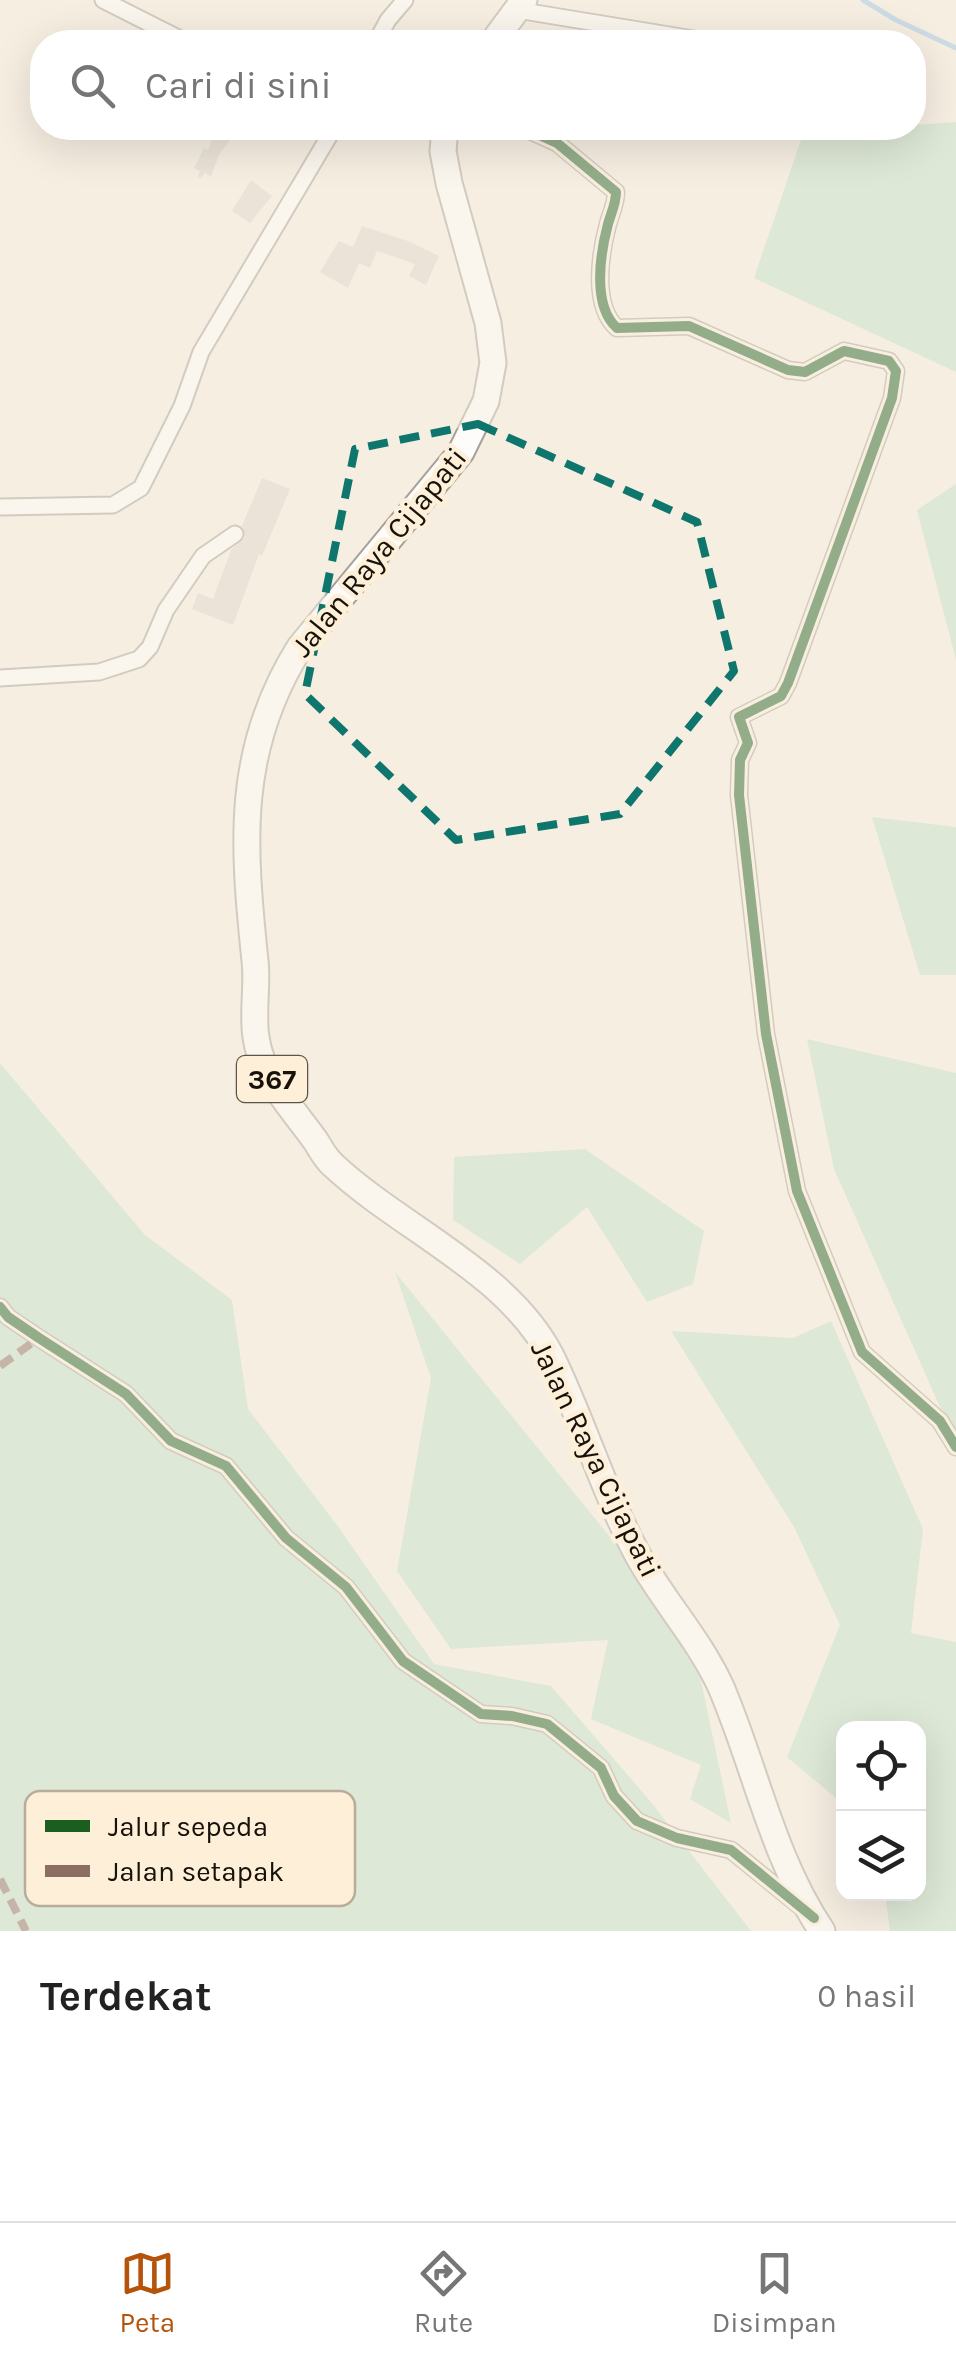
<!DOCTYPE html>
<html lang="id">
<style>
:root{--surface:#fff;--page:#f2f2f2;--text:#222;--muted:#767676;--line:#e0e0e0;--accent:#b45309}
body{margin:0;font-family:Karla,sans-serif;background:var(--page);color:var(--text)}
.controls{position:absolute;right:30px;bottom:30px;display:grid;overflow:hidden;border-radius:20px;box-shadow:0 10px 40px #0002}
.controls button{width:90px;height:90px;display:grid;place-items:center;padding:0;border:0;border-bottom:2px solid var(--line);background:var(--surface);color:var(--text);font:50px sans-serif}
.list{margin:0;padding:0;list-style:none}
h2{display:flex;justify-content:space-between;align-items:center;height:130px;margin:0;padding:0 40px;font-size:42px}
h2 small{font-size:32px;font-weight:400;color:var(--muted)}
.icon{flex:none;width:55px;height:55px;fill:none;stroke:currentColor;stroke-width:2;stroke-linecap:round;stroke-linejoin:round}
.map{position:relative;flex:none;width:956px;height:1931px;overflow:hidden}
.search{position:absolute;background:var(--surface);box-shadow:0 10px 40px #0002;left:30px;right:30px;top:30px;height:110px;display:flex;align-items:center;gap:25px;box-sizing:border-box;padding:0 35px;border-radius:40px;color:var(--muted);font-size:38px}
.sheet{height:290px;background:var(--surface)}
nav{display:flex;justify-content:space-around;align-items:center;box-sizing:border-box;height:140px;border-top:2px solid var(--line);background:var(--surface);font-size:28px;color:var(--muted)}
nav a{display:grid;justify-items:center;gap:5px}
nav .on{color:var(--accent)}
.map>svg:first-child{display:block}
.green{fill:#c1e1c8}
.lines{fill:none;stroke-linecap:round;stroke-linejoin:round}
.stream{stroke:#9ac4e9;stroke-width:5}
.building{fill:#ddd4cc}
.street-casing{stroke:#a7a197;stroke-width:19}
.primary-casing{stroke:#a7a197;stroke-width:29}
.street{stroke:#fefcfa;stroke-width:15}
.primary{stroke:#fefcfa;stroke-width:25}
.quiet{stroke:#8d6e63;stroke-width:8;stroke-dasharray:15 8;stroke-linecap:butt}
.cycleway-casing{stroke:#feefd9;stroke-width:16}
.cycleway{stroke:#1b5e20;stroke-width:10}
.marked{fill:none;stroke:#0f766e;stroke-width:8;stroke-dasharray:20 12;stroke-linejoin:round}
.labels{text-anchor:middle;stroke-width:9;stroke-linejoin:round;paint-order:stroke}
.shield{fill:#feefd9;stroke:#5c5447;stroke-width:2.5}
.shield-label{font-size:28px;font-weight:bold;fill:#161109}
.street-label{font-size:30px;fill:#161109;stroke:#feefd9}
.key{fill:#feefd9;stroke:#b8ac9b;stroke-width:2.5}
.key-label{font-size:28px;fill:#161109}
</style>
<div class="map">
<svg width="956" height="1931" viewBox="0 0 956 1931">
<rect width="100%" height="100%" fill="#f6eee1"/>
<g class="green">
<polygon points="956,122 956,372 754,278 804,131 914,128 914,125"/>
<polygon points="956,484 956,660 917,510"/>
<polygon points="872,817 956,827 956,975 920,975"/>
<polygon points="807,1039 956,1073 956,1443 834,1169"/>
<polygon points="0,1063 145,1235 232,1300 248,1409 337,1525 434,1664 551,1686 651,1802 751,1931 0,1931"/>
<polygon points="585,1149 704,1231 693,1284 647,1302 587,1207 520,1264 453,1220 454,1157"/>
<polygon points="395,1272 692,1638 731,1823 690,1799 701,1765 591,1719 608,1640 451,1649 397,1571 431,1378"/>
<polygon points="831,1321 923,1529 911,1633 956,1642 956,1931 890,1931 885,1894 918,1894 918,1728 844,1728 843,1804 787,1757 840,1625 794,1527 671,1331 793,1338"/>
</g>
<g class="lines">
<polyline class="stream" points="863,0 896,20 956,48"/>
</g>
<g class="building">
<polygon points="217,128 235,133 219,155 211,176 205,173 200,179 198,177 200,171 194,168 204,148 208,150"/>
<polygon points="251,180 272,196 250,223 232,211"/>
<polygon points="362,226 408,241 439,256 426,285 409,276 415,264 377,251 370,268 359,263 348,288 320,272 339,241 353,247"/>
<polygon points="262,478 290,489 262,556 259,554 233,625 192,609 198,593 213,599 231,550 245,538 242,526"/>
</g>
<g class="lines">
<g class="street-casing">
<g id="street">
<polyline points="103,0 186,42"/>
<polyline points="517,10 712,42"/>
<polyline points="376,42 388,20 405,0"/>
<path d="M 524,128 L 557,143 L 616,192 C 616,204 611,213 608,224 C 600,254 592,306 617,328 L 689,326 L 788,370 L 805,372 L 844,351 L 889,361 L 896,371 L 892,398 L 788,683 L 781,696 L 739,717 L 748,743 L 740,760 L 739,795 L 766,1034 L 797,1191 L 862,1352 L 940,1421 L 956,1447"/>
<polyline points="0,507 113,505 141,488 182,406 201,352 334,128"/>
<polyline points="0,678 99,672 139,659 150,647 166,610 203,556 235,534"/>
<polyline points="0,1307 8,1317 39,1338 126,1394 171,1441 226,1466 286,1538 346,1587 403,1661 481,1714 512,1716 547,1724 601,1768 614,1796 637,1821 677,1838 731,1850 800,1906"/>
</g>
</g>
<g class="primary-casing">
<g id="primary">
<polyline points="493,42 524,0"/>
<path d="M 445,128 L 443,151 L 449,183 L 488,323 L 493,363 L 486,401 L 461,452 L 300,647 C 235,750 243,845 255,961 C 258,986 252,1012 256,1037 C 261,1077 293,1109 315,1140 C 321,1149 325,1158 333,1165 C 400,1228 510,1273 552,1358 C 584,1424 605,1496 640,1559 C 665,1603 700,1641 721,1687 C 756,1769 772,1856 822,1931"/>
</g>
</g>
<use href="#street" class="street"/>
<use href="#primary" class="primary"/>
<g class="quiet">
<polyline points="0,1366 39,1338"/>
<polyline points="0,1879 26,1931"/>
</g>
<g class="cycleway-casing">
<g id="cycleway">
<path d="M 524,128 L 557,143 L 616,192 C 616,204 611,213 608,224 C 600,254 592,306 617,328 L 689,326 L 788,370 L 805,372 L 844,351 L 889,361 L 896,371 L 892,398 L 788,683 L 781,696 L 739,717 L 748,743 L 740,760 L 739,795 L 766,1034 L 797,1191 L 862,1352 L 940,1421 L 956,1447"/>
<polyline points="0,1307 8,1317 39,1338 126,1394 171,1441 226,1466 286,1538 346,1587 403,1661 481,1714 512,1716 547,1724 601,1768 614,1796 637,1821 677,1838 731,1850 814,1918"/>
</g>
</g>
<use href="#cycleway" class="cycleway"/>
</g>
<path d="M0 0H956V1931H0ZM 478,424 L 697,522 L 734,671 L 620,814 L 456,840 L 305,694 L 355,449 Z" fill="#f6eee1" fill-opacity=".55" fill-rule="evenodd"/>
<path class="marked" d="M 478,424 L 697,522 L 734,671 L 620,814 L 456,840 L 305,694 L 355,449 Z"/>
<g class="labels">
<rect class="shield" x="237" y="1056" width="70" height="46" rx="8"/>
<g class="shield-label">
<text x="272" y="1089">367</text>
</g>
<g class="street-label">
<text transform="translate(379 552) rotate(-51)" y="10">Jalan Raya Cijapati</text>
<text transform="translate(596 1459) rotate(64)" y="10">Jalan Raya Cijapati</text>
</g>
</g>
<rect x="25" y="1791" width="330" height="115" rx="15" class="key"/>
<rect x="45" y="1820" width="45" height="12" fill="#1b5e20"/>
<rect x="45" y="1865" width="45" height="12" fill="#8d6e63"/>
<g class="key-label">
<text x="108" y="1836">Jalur sepeda</text>
<text x="108" y="1881">Jalan setapak</text>
</g>
</svg>
<div class="controls">
<button><svg class="icon" aria-label="locate" viewBox="0 0 24 24"><circle cx="12" cy="12" r="6"/><path d="M12 2v4M12 18v4M2 12h4M18 12h4"/></svg></button>
<button><svg class="icon" aria-label="layers" viewBox="0 0 24 24"><path d="M12 4l9 5-9 5-9-5zM3 14l9 5 9-5"/></svg></button>
</div>
<div class="search"><svg class="icon" aria-label="search" viewBox="0 0 24 24"><circle cx="10" cy="10" r="6"/><path d="M15 15l6 6"/></svg>Cari di sini</div>
</div>
<section class="sheet">
<h2>Terdekat<small>0 hasil</small></h2>
<ul class="list">
</ul>
</section>
<nav>
<a class="on"><svg class="icon" aria-label="map" viewBox="0 0 24 24"><path d="M3 6l6-2 6 2 6-2v14l-6 2-6-2-6 2zM9 4v14M15 6v14"/></svg>Peta</a>
<a><svg class="icon" aria-label="directions" viewBox="0 0 24 24"><path d="M12 3l9 9-9 9-9-9zM9 14v-3h6M13 9l2 2-2 2"/></svg>Rute</a>
<a><svg class="icon" aria-label="saved" viewBox="0 0 24 24"><path d="M7 4h10v16l-5-4-5 4z"/></svg>Disimpan</a>
</nav>
